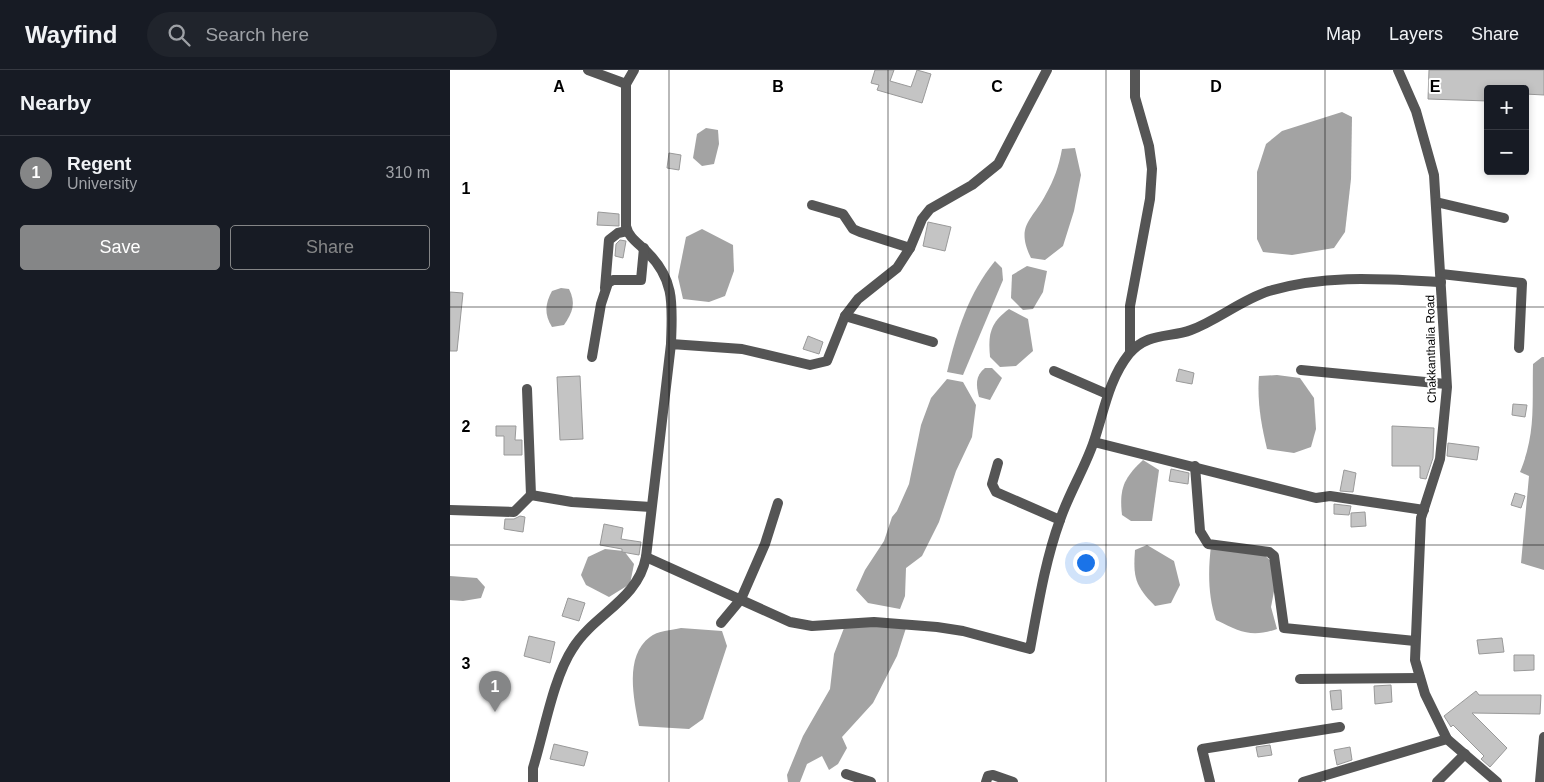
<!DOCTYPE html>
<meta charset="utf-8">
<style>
:root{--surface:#171b24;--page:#20242c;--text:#f1f3f6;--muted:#9ea1a6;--line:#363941;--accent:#858687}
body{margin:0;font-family:Helvetica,sans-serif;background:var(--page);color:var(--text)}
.controls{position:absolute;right:15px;top:15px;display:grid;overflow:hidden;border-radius:5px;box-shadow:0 2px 8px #0003}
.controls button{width:45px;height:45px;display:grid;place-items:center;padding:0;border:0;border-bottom:1px solid var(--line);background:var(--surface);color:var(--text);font:25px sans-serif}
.you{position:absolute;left:635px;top:492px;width:18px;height:18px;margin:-12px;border:4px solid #fff;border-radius:50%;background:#1a73e8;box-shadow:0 0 0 8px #1a73e833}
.badge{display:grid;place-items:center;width:32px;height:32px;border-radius:50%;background:var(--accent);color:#fff;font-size:16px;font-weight:700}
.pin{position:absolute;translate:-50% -41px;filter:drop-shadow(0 1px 2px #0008)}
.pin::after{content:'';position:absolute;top:26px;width:18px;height:15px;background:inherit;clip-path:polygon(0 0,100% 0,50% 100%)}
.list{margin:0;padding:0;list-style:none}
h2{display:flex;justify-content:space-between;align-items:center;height:65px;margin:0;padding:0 20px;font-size:21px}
h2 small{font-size:16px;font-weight:400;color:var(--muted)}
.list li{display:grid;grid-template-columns:32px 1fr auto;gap:15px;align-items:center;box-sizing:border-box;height:75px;padding:0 20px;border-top:1px solid var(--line)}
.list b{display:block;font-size:19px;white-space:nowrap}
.list p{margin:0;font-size:16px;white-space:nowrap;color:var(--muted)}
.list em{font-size:16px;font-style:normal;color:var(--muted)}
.actions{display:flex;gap:10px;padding:15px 20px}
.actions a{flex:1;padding:11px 0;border:1px solid var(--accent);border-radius:5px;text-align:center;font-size:18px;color:var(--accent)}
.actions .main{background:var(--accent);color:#fff}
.icon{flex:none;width:28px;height:28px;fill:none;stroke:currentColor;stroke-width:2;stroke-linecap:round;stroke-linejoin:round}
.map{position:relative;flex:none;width:1094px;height:712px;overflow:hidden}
header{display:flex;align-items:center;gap:30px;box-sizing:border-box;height:70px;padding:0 25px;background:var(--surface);border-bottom:1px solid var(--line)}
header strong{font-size:24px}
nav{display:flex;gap:28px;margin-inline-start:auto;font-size:18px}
.search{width:350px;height:45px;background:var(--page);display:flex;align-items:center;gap:12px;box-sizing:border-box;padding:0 18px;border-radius:28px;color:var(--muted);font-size:19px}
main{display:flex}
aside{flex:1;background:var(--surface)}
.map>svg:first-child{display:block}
.water{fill:#a3a3a3}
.building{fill:#c4c4c4;stroke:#999}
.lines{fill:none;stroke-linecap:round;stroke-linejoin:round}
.street{stroke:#555;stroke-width:10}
.grid{fill:none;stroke:#000;stroke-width:1;stroke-opacity:0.55}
.labels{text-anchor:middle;stroke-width:4;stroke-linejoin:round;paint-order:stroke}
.street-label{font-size:12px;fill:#000;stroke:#fff}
.grid-label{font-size:16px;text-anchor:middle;font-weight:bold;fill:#000;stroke:#fff;stroke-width:4;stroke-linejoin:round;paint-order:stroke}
</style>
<header>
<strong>Wayfind</strong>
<div class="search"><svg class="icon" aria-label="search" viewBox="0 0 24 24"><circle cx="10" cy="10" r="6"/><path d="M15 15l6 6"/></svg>Search here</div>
<nav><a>Map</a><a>Layers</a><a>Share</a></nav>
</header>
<main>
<aside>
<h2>Nearby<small></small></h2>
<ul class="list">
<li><span class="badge">1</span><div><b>Regent</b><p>University</p></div><em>310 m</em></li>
</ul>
<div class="actions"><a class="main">Save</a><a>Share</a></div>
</aside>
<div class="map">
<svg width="1094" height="712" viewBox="0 0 1094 712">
<rect width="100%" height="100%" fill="#fff"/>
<g class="water">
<polygon points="892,42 902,47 901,109 895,162 884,178 842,185 813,182 807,169 807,102 816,74 832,61"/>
<polygon points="256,58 268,60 269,74 264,94 252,96 243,88 247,64"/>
<path d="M 625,78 L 631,105 L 624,141 L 613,176 L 595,190 L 581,188 C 565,155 582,151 596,124 C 604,110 609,96 612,79 Z"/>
<polygon points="252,159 283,175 284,201 275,226 259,232 233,229 228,207 236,167"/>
<path d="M 545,191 L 552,198 L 553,210 L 513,305 L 497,302 C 507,261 518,224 545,191 Z"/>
<polygon points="577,196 597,201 593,222 583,239 573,240 561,228 562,205"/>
<path d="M 111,218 L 119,219 C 126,233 123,242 114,255 L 102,257 C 94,244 95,234 102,221 Z"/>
<path d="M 559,239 L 578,249 L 583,281 L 566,296 L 550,297 L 540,287 C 538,264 540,253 559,239 Z"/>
<path d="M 1092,287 L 1094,287 L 1094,500 L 1071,493 L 1079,406 L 1070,402 C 1086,363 1082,335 1083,294 Z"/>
<path d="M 535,298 L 542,298 L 552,308 L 540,330 L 529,327 C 526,315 525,306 535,298 Z"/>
<path d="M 827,305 L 850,308 L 864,328 L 866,359 L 861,377 L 844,383 L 817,379 C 811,354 807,331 809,306 Z"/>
<polygon points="497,309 513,312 526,335 522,367 506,401 489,452 472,486 456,498 455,526 450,539 418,533 406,520 415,500 434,471 442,447 447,441 459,414 471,355 481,328"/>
<path d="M 693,390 L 709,400 L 702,451 L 681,451 L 672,445 C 669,418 674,408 693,390 Z"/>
<path d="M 697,475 L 724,491 L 730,515 L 721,533 L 705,536 C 685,516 683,507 685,480 Z"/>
<path d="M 761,476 L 812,483 L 822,492 L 825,516 L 821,537 L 827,559 C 801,568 791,562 766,550 C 758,526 758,501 761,476 Z"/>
<polygon points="155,479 174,481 184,494 180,514 159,527 136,515 131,505 138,487"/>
<polygon points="0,506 27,508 35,517 31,528 13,531 0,530"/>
<polygon points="415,553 456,558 447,586 423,633 392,667 397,678 388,694 379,700 372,686 357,694 350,712 338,712 337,705 353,666 380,619 384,584 394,558"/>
<path d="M 231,558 L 272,561 L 277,576 L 253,649 L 239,659 L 189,656 C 184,629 174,586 200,567 C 207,561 222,560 231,558 Z"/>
</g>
<g class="building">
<polygon points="425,0 444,0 440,11 461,17 467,0 481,4 472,33 427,20 429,15 421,13"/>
<polygon points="979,0 1094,0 1094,25 1075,24 1075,19 1038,19 1038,31 978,29"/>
<polygon points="219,83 231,85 229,100 217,98"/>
<polygon points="148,142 169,144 169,156 147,155"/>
<polygon points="478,152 501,157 495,181 473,176"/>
<polygon points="170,170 176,171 173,188 165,186 166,174"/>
<polygon points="0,222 13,223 7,281 0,281"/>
<polygon points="358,266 373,272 369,284 353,279"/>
<polygon points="729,299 744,303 742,314 726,311"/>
<polygon points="130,306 133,369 110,370 107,307"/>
<polygon points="1063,334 1077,335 1075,347 1062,345"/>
<polygon points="46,356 66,356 65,370 72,370 72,385 54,385 54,366 46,366"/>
<polygon points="942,356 984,358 983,388 976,409 970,408 970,396 942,396"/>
<polygon points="998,373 1029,377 1027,390 997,386"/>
<polygon points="721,399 739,403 738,414 719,411"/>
<polygon points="894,400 906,403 903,422 890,421"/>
<polygon points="1065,423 1075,426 1071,438 1061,435"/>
<polygon points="884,434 901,436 899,445 884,444"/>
<polygon points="915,442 916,456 901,457 901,443"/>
<polygon points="70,446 75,447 73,462 54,459 55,449 64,449"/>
<polygon points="154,454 173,458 171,469 191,472 189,485 172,482 172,479 150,475"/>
<polygon points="118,528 135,533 129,551 112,546"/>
<polygon points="79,566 105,572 100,593 74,586"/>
<polygon points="1052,568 1054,582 1029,584 1027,570"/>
<polygon points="1064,585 1084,585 1084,600 1064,601"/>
<polygon points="941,615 942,632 925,634 924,616"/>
<polygon points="891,620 892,639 882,640 880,621"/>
<polygon points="1026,621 1029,625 1091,625 1090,644 1022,643 1057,678 1040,697 1031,689 1034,686 1003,655 1001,657 994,646"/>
<polygon points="104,674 138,682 134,696 100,689"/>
<polygon points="820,675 822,685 808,687 806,677"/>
<polygon points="900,677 902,690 887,695 884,680"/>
</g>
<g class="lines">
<g class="street">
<polyline points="138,0 176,14"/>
<path d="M 184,0 L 176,14 L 176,156 C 179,169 190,174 198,183 C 226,211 222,237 221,274"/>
<polyline points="948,0 966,41 984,105 997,317 990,389 971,448 965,590 975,624 997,669 1047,712"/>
<polyline points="986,132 1054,148"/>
<polyline points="362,135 393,144 403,159 410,162 460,178"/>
<polyline points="991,204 1072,213 1069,278"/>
<polyline points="155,218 159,170 168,163 177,161"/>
<polyline points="395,246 483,272"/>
<polyline points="680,282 680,236 700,129 702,99 699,76 685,27 685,0"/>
<polyline points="142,287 151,234 158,213 163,210 191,210 194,178"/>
<polyline points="851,300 996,314"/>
<polyline points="604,301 657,324"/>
<polyline points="77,319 81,425 122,432 201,437"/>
<polyline points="644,372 866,428 880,426 974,440"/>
<polyline points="548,393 542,414 546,422 610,450"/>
<polyline points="745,396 750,461 758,474 819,482 824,486 834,558 965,571"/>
<polyline points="0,440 64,442 81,425"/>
<path d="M 196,487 L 340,552 L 362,556 L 424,552 L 487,557 L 513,561 L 580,579 C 588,536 595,491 610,450 C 619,423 635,398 644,371 C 654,341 659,309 679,284 C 697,262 720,268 741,260 C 768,250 791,230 819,221 C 876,204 933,209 991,212"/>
<polyline points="271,553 291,529 315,474 328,433"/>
<polyline points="850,609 970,608"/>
<polyline points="396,704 421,712"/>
<path d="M 83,712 L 83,698 C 94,663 103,608 123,578 C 144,544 188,530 196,487 L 221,274 L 292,279 L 360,295 L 377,291 L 395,246 L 408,229 L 447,198 L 460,178 L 472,149 L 480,139 L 522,115 L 548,94 L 597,0"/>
<polyline points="536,712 538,706 543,705 563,712"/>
<polyline points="760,712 752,679 890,657"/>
<polyline points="853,712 997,669"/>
<polyline points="987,712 1015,684"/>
<polyline points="1090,712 1094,667"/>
</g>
</g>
<path class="grid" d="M 219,0 L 219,712M 438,0 L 438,712M 656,0 L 656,712M 875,0 L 875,712M 0,237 L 1094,237M 0,475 L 1094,475"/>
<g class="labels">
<g class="street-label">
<text transform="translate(981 279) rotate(-91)" y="4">Chakkanthalia Road</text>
</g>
</g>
<g class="grid-label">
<text x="109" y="22">A</text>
<text x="328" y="22">B</text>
<text x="547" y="22">C</text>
<text x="766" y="22">D</text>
<text x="985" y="22">E</text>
<text x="16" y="124">1</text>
<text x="16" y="362">2</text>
<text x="16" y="599">3</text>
</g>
</svg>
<div class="controls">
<button>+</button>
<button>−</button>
</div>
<div class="you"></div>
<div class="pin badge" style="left:45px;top:642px">1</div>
</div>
</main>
